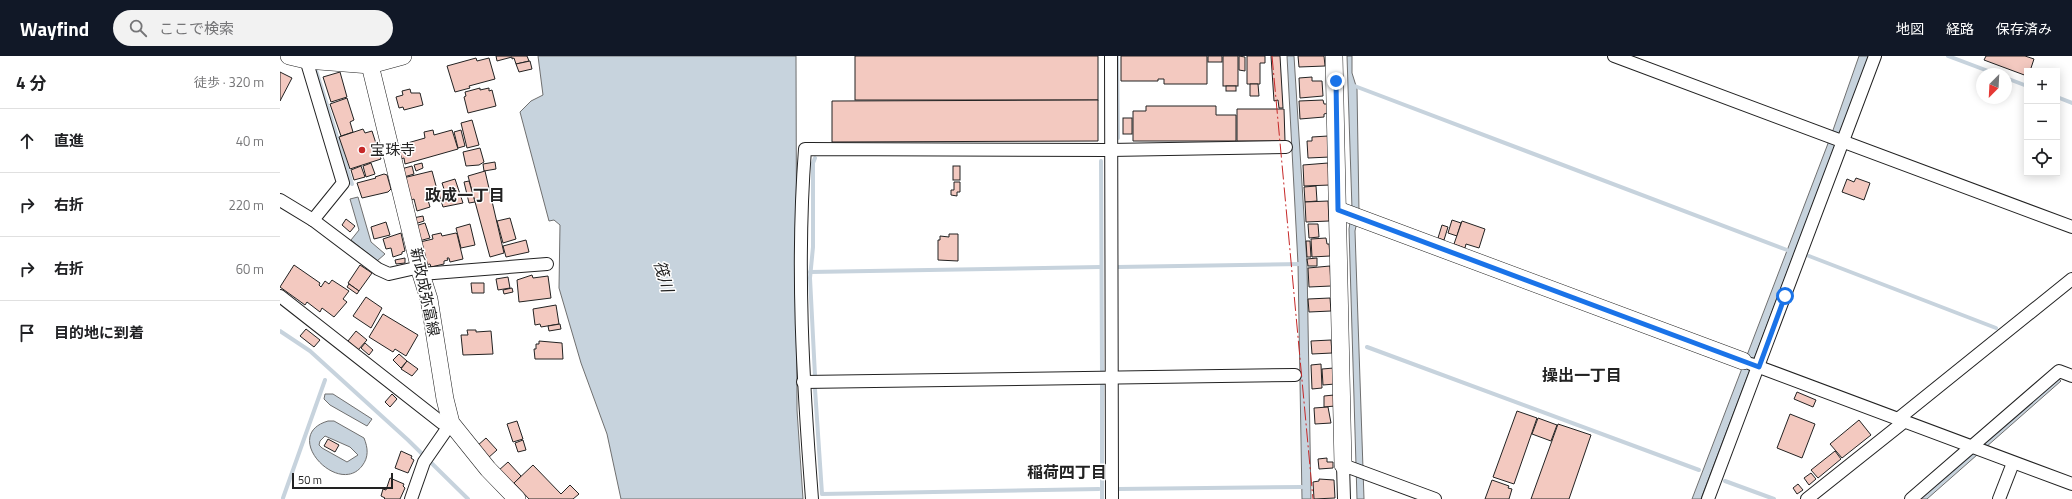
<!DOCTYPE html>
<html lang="ja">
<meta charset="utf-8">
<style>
:root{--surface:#fff;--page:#f2f2f2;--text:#202124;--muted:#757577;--line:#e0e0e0;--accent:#111827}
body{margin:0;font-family:"Titillium Web","Noto Sans JP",sans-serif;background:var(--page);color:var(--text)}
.controls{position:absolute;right:12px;top:12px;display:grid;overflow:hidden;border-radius:0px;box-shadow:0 2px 10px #0003}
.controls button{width:36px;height:36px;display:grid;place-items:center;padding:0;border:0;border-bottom:1px solid var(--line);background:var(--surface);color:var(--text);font:20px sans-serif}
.compass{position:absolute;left:1696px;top:12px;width:36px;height:36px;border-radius:50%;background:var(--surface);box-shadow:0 2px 10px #0003;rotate:204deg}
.scale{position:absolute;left:12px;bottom:10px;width:101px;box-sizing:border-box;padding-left:4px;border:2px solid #222;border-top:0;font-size:11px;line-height:14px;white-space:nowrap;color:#222;-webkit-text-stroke:3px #fff;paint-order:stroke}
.stop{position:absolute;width:12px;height:12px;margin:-9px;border:3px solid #1a73e8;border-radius:50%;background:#fff}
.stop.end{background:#1a73e8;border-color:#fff;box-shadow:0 1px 4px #0008}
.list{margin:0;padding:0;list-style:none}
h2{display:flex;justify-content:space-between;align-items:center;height:52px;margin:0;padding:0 16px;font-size:17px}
h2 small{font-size:13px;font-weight:400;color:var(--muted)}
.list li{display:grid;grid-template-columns:26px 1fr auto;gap:12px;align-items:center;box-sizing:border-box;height:64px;padding:0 16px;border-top:1px solid var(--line)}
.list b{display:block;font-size:15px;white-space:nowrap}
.list em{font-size:13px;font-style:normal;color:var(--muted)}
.icon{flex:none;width:22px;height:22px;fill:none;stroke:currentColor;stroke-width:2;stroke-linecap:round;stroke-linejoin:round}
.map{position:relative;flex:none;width:1792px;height:443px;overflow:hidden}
header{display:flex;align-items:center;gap:24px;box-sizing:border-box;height:56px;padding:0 20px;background:var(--accent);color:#fff}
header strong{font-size:19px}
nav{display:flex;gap:22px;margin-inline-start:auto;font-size:14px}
.search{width:280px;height:36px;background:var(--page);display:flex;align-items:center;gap:10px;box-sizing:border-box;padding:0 14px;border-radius:22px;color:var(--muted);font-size:15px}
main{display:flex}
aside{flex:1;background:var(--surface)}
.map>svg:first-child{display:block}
.water{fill:#c7d3dd;stroke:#6f6f6f;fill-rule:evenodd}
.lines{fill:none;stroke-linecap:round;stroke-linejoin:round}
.stream{stroke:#c7d3dd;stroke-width:4}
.building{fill:#f3c9c0;stroke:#222}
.street-casing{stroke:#222;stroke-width:14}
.secondary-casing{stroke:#222;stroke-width:18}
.street{stroke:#fff;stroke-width:12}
.secondary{stroke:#fff;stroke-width:17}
.power{stroke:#c62828;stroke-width:1;stroke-dasharray:14 3 2 3;stroke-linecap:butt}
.route{stroke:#1a73e8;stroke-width:5}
.poi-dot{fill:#c62828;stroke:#fff;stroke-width:1.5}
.labels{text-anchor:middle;stroke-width:3;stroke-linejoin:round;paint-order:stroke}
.poi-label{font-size:15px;fill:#222;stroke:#fff;text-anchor:start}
.street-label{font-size:15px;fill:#222;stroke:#fff}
.neighbourhood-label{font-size:16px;font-weight:bold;fill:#222;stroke:#fff}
.water-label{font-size:16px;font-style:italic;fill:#222;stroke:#fff}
</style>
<header>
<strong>Wayfind</strong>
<div class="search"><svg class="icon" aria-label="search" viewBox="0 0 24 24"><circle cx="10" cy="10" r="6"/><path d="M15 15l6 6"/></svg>ここで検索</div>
<nav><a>地図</a><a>経路</a><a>保存済み</a></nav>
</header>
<main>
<aside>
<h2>4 分<small>徒歩 · 320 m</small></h2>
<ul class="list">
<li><svg class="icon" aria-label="ahead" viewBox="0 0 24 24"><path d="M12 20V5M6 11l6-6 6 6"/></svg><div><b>直進</b></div><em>40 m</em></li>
<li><svg class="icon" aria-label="right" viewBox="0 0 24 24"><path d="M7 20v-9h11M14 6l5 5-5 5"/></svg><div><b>右折</b></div><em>220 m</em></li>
<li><svg class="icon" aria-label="right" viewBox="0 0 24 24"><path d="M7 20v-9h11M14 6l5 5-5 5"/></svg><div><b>右折</b></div><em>60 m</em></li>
<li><svg class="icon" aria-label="arrive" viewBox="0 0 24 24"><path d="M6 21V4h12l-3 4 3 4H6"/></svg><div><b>目的地に到着</b></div></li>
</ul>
</aside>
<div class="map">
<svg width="1792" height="443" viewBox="0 0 1792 443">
<rect width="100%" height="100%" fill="#fff"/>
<g class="water">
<polygon points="258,0 516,0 517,354 523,443 341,443 327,378 301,307 279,232 280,169 274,164 269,165 240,56 251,45 263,39"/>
<polygon points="1007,0 1014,0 1027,208 1031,443 1022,443 1018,208"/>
<polygon points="1067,0 1072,0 1072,17 1077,33 1079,156 1075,175 1084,443 1077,443 1069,173 1072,153"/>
<polygon points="1579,0 1589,0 1421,443 1412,443 1552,77"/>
<polygon points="78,141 91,186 105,198 97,205 71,184 79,174 70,143"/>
<polygon points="1778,322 1781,325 1647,443 1637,443"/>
<polygon points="45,338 53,338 92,363 87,370 50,349 44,343"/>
<path d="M 48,365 L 54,365 L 84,382 C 88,392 89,401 82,410 C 58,441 0,379 48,365 ZM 45,380 L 70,391 L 78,399 L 67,406 L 42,392 L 39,389 L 40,385 Z"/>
</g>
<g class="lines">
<g class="stream">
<polyline points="837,0 838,82"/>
<polyline points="1668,0 1716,18"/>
<polyline points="35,11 72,128"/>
<polyline points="1726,22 1747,30"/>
<polyline points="1072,29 1507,194"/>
<polyline points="1777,41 1792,47"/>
<polyline points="535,102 533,107 533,191 530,222 535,320"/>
<polyline points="821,105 822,317"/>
<polyline points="1529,200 1716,272"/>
<polyline points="837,211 1022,208"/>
<polyline points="530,216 820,211"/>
<polyline points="0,275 30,295 128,384 188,443"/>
<polyline points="1087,291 1419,414"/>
<polyline points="822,326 822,443"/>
<polyline points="535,333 542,438 819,433"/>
<polyline points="1445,425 1494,443"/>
<polyline points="838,433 1022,431"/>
<polyline points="3,442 45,324"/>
</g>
</g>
<g class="building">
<polygon points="216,0 247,0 249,5 236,8 234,2 232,3 232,1 217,5"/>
<rect x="575" y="0" width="243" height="44"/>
<polygon points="841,0 927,0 927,28 884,28 884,23 878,23 878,25 841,25"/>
<rect x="928" y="0" width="14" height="6"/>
<rect x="943" y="0" width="15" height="30"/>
<polygon points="959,0 965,1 965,15 959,14"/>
<polygon points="967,0 985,0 985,7 980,7 980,28 967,28"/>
<polygon points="991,0 1000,0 1003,52 999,52 998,44 994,45"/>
<polygon points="1018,0 1044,0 1045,10 1019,11"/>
<polygon points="1706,0 1745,0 1754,3 1750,15 1747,15 1747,20 1704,4"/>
<polygon points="196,2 197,5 209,2 215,23 189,30 190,32 175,36 167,10"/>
<polygon points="250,5 252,13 239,16 236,8"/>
<polygon points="0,16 12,22 0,45"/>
<polygon points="60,16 67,41 51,46 43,21"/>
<polygon points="1032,21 1032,25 1042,25 1043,40 1020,42 1019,22"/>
<polygon points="970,28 978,28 979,40 970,40"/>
<rect x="946" y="30" width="10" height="5"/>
<polygon points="200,32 200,34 209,32 209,35 212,34 216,50 188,57 184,41 186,40 185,36"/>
<polygon points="130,33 131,37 140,37 143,49 124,54 123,51 119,52 116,41 123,39 122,35"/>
<polygon points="67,42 74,64 70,66 73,76 61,80 50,48"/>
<polygon points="818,44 818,85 552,86 552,45"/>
<polygon points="1043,44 1044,48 1047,48 1048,57 1044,58 1044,61 1020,63 1019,45"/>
<polygon points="866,50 936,50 936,59 956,59 956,85 853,85 853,55 866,55"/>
<polygon points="957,53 1004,53 1005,85 957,85"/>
<rect x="843" y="62" width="9" height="16"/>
<polygon points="192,64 199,89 187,92 181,67"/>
<polygon points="83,73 85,77 92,75 101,103 70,113 59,81"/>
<polygon points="153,74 154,79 172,74 178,93 125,108 124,102 120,103 117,90 145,82 144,76"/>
<polygon points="181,74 185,90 178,92 174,76"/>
<polygon points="1048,80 1050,101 1028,102 1027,85 1032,85 1032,81"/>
<polygon points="200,92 204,106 199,109 186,110 183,96"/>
<polygon points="215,106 216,113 204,115 203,108"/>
<polygon points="91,107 95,118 86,121 83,110"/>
<polygon points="142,107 143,112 136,115 134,109"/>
<polygon points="1048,107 1050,129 1024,130 1023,109"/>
<polygon points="81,110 85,121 74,124 71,114"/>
<polygon points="132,110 134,118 124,121 121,113"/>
<rect x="673" y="110" width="7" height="14"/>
<polygon points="152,115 159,141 148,144 150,151 137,155 134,143 129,145 123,122"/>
<polygon points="205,115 224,197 210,201 188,120"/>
<polygon points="104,118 107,119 111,133 108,136 82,142 77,127 96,122 95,121"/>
<polygon points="1576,122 1590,127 1584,144 1562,136 1567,123 1574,126"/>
<polygon points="175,123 183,147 163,151 158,135 164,133 162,127"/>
<polygon points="189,125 195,146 189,147 184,126"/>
<polygon points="674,126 680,126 680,136 677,136 677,140 671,139 671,134 674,134"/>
<polygon points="1036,130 1037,145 1025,146 1024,131"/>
<polygon points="1048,145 1049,165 1026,166 1025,146"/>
<polygon points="143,160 144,165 135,168 133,162"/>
<polygon points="230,162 236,183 223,187 217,165"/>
<polygon points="66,163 75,170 70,176 62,169"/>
<polygon points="1172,164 1181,167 1177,180 1168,177"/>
<polygon points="1182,165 1205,173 1199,192 1186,188 1185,192 1174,188"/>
<polygon points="106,166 110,179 94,183 91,171"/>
<polygon points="145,167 150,182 139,185 135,170"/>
<polygon points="190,168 195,189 181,192 176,172"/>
<polygon points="1028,168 1038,168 1039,181 1029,182"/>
<polygon points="1162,169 1168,171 1164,184 1158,182"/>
<polygon points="121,177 125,195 122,196 122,198 113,201 111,192 106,193 103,183"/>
<polygon points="161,177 162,180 176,177 177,178 183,203 170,206 169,202 167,202 168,204 164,205 164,208 151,211 150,208 145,209 140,186 153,183 152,179"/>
<polygon points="669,178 678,178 678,205 658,204 658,184 660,184 660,180 669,181"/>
<polygon points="1046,182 1047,188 1049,188 1050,200 1032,201 1031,183"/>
<polygon points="246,184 249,196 226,201 223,190"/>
<polygon points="1026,185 1030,185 1031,201 1027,201"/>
<polygon points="125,202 125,207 116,208 115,204"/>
<polygon points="1037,202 1037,210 1028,210 1027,203"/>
<polygon points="14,209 40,227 39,229 41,231 45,225 49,228 52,224 69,235 63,243 67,246 54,261 42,252 40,256 27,246 25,249 0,231"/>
<polygon points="80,209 92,217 79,235 68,227"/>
<polygon points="1050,210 1051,230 1029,231 1028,212"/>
<polygon points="252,219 253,222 268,220 271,242 239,246 237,224"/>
<polygon points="228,221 230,232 218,234 216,223"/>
<polygon points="191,227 204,227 204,237 192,237"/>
<polygon points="69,228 79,235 77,238 67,231"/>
<polygon points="232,232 233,236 224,238 223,234"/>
<polygon points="86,241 102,252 91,272 73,260"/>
<polygon points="1050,242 1051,255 1029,256 1028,243"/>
<polygon points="276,249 279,268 261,271 260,268 255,269 253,253"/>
<polygon points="103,258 138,279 126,300 115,293 113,296 89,281"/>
<polygon points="280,268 281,273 269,275 268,270"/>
<polygon points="26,273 40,284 34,291 20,280"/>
<polygon points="187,274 196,274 196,276 211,275 213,298 183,299 181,279 188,279"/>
<polygon points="76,275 87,284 78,294 68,285"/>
<polygon points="1051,284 1052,297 1032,298 1031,285"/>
<polygon points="259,285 282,287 283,303 255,303 254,293 256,293 256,288 259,288"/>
<polygon points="85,287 93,294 89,299 81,292"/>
<polygon points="119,298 127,305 121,312 113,304"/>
<polygon points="127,305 138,313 132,320 121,313"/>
<polygon points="1041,308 1042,332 1032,333 1031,309"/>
<polygon points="1054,312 1055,328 1043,329 1042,313"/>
<polygon points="1517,336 1536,344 1533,351 1514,343"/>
<polygon points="112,338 117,343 110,351 105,346"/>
<polygon points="1054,339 1055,350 1044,351 1044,340"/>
<polygon points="1048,351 1051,367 1035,368 1034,352"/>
<polygon points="1237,355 1257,362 1234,428 1213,421"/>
<polygon points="1510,358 1535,368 1522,402 1497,392"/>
<polygon points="1258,362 1277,369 1271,385 1252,378"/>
<polygon points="1579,364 1591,379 1562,402 1550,388"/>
<polygon points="237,365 243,383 233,386 227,368"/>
<polygon points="1278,368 1311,379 1289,443 1251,443"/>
<polygon points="206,382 217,394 208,402 197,390"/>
<polygon points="48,383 59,389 55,396 44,390"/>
<polygon points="243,384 246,394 238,396 235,387"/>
<polygon points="121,395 132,400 131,402 134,404 128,417 115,412"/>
<polygon points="1555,395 1561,403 1538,422 1531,414"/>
<polygon points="1047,402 1047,406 1053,406 1053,412 1039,413 1038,403"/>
<polygon points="228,406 241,420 232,429 218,415"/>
<polygon points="253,409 281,438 290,429 299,438 293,443 249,443 234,427"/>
<polygon points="1531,417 1536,423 1529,429 1524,422"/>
<polygon points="110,422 124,428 123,430 125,432 120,443 104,443 105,442 101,440 103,433 106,434"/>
<polygon points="1039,423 1054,424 1055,442 1034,443 1033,426 1039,425"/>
<polygon points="1212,424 1229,430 1228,432 1232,433 1229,443 1205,443"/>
<polygon points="1518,428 1523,434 1517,438 1513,432"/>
</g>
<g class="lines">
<g class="street-casing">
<g id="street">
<polyline points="25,0 63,127 33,164"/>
<polyline points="831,0 832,443"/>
<polyline points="1334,0 1792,171"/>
<polyline points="0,144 33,164 98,213 109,218 140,211"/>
<polyline points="141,218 267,208"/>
<polyline points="0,240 162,367 171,367"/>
<polyline points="1471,308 1792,428"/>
<polyline points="523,326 1015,319"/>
<polyline points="1618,363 1792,223"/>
<polyline points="131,443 144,406 171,367"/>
<path d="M 532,443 C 523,327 516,210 525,93 L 830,94 L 1006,91"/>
<polyline points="1064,443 1063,409 1155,443"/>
<polyline points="1428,443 1595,0"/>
<polyline points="1527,443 1625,365"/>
<polyline points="1631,443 1779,315 1792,320"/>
<polyline points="1719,443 1733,407"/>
</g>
</g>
<g class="secondary-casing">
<g id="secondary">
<polyline points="9,0 26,4 90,9 86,0"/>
<polyline points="123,0 90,9 141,218 149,243 165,343 171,367 208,413 237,443"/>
<polyline points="1054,0 1063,409"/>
<polyline points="1058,154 1463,305"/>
</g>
</g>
<use href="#street" class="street"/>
<use href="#secondary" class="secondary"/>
<polyline class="power" points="992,0 1033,443"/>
</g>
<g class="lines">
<polyline class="route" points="1056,25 1058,154 1479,311 1505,240"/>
</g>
<circle class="poi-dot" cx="82" cy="94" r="4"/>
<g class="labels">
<g class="poi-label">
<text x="90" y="99">宝珠寺</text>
</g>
<g class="street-label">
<text transform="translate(145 236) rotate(78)" y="5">新政成弥富線</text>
</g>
<g class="neighbourhood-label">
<text x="185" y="145">政成一丁目</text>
<text x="1302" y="325">操出一丁目</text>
<text x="787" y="422">稲荷四丁目</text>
</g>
<g class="water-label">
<text transform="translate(384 220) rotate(74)" y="6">筏川</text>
</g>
</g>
</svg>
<div class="controls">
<button>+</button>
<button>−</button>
<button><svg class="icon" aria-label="locate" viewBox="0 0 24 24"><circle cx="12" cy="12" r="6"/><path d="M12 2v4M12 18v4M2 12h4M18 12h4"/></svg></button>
</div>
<svg class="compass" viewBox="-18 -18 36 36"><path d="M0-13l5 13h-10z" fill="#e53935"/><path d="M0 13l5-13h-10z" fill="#757577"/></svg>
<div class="scale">50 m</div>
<div class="stop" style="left:1505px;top:240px"></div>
<div class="stop end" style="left:1056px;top:25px"></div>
</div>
</main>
